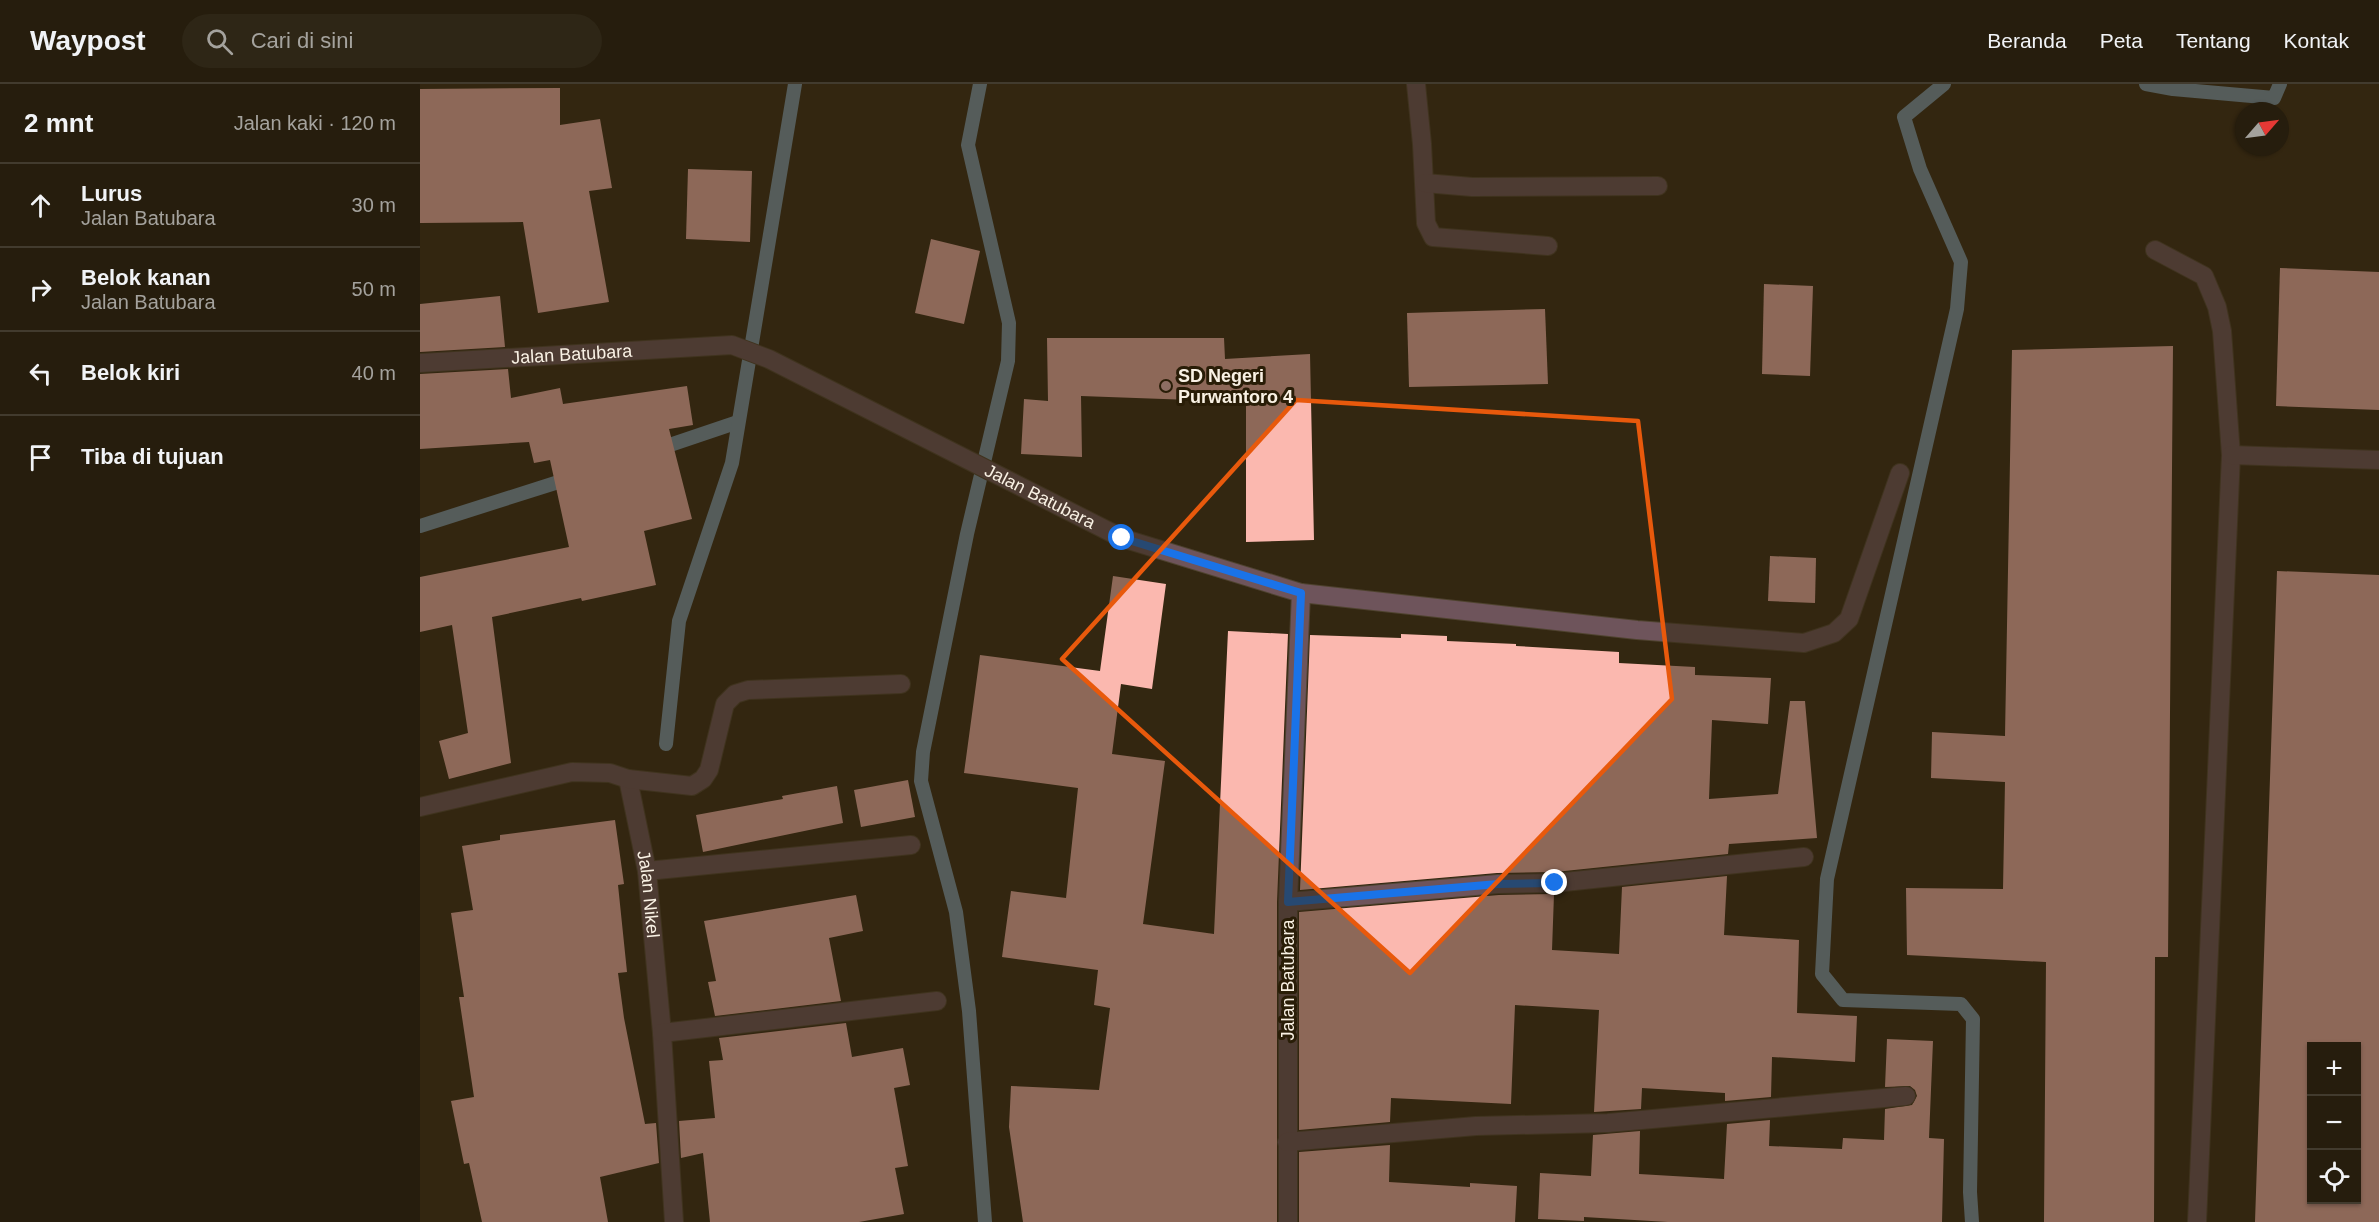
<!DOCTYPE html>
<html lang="id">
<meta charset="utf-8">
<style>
:root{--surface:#261d0d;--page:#2e2616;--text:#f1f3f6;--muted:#a4a29d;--line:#423b2e}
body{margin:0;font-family:Helvetica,sans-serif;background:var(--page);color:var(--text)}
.controls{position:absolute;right:18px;bottom:18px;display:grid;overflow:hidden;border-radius:0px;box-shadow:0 2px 4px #0004}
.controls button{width:54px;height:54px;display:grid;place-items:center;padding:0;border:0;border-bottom:2px solid var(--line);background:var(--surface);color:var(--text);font:30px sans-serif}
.compass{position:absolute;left:1815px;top:18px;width:54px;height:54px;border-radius:50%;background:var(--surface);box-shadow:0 2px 4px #0004;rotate:62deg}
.stop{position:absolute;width:18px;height:18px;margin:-14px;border:4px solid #1a73e8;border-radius:50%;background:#fff}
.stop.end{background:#1a73e8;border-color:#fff;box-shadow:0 2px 6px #0008}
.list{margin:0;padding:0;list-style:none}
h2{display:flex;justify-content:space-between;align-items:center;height:78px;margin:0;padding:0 24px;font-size:26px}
h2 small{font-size:20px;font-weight:400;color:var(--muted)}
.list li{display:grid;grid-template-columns:39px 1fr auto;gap:18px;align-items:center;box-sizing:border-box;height:84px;padding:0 24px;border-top:2px solid var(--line)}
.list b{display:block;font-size:22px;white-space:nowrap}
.list p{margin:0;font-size:20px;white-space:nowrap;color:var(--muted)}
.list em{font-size:20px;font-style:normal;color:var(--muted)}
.icon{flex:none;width:33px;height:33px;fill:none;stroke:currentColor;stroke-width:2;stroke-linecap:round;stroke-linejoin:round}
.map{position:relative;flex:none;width:1959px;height:1138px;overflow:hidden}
header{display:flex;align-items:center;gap:36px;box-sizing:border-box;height:84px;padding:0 30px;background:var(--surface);border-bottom:2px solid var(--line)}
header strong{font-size:28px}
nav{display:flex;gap:33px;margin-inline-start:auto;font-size:21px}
.search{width:420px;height:54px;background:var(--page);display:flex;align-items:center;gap:15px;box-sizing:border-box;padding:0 21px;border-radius:33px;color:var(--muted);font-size:22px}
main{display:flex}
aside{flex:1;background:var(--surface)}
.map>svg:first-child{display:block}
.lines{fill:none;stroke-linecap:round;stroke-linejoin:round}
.stream{stroke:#7e9eb4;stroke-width:14}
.building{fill:#fbb8af;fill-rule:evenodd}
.lane-casing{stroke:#4f432f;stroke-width:20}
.street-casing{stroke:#4f432f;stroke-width:20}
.lane{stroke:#6e545b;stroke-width:18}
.street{stroke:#6e545b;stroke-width:18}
.route{stroke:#1a73e8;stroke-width:8}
.marked{fill:none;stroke:#e8590c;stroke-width:4.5;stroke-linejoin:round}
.education-dot{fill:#8d6e63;stroke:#291d07;stroke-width:2}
.labels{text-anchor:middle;stroke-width:6;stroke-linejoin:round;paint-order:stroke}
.street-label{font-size:18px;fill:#f9f1e4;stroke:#291d07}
.poi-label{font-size:18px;font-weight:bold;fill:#f9f1e4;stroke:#291d07;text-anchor:start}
</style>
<header>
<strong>Waypost</strong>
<div class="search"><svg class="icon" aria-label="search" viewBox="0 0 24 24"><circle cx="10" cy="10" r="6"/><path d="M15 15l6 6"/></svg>Cari di sini</div>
<nav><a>Beranda</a><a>Peta</a><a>Tentang</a><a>Kontak</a></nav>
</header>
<main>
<aside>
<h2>2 mnt<small>Jalan kaki · 120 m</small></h2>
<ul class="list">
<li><svg class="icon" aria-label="ahead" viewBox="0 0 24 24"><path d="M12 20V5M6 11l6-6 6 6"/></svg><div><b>Lurus</b><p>Jalan Batubara</p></div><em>30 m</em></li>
<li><svg class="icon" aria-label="right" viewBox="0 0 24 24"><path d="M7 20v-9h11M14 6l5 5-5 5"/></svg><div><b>Belok kanan</b><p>Jalan Batubara</p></div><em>50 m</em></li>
<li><svg class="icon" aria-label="left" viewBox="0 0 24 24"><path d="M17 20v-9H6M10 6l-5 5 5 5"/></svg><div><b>Belok kiri</b></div><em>40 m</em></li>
<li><svg class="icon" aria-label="arrive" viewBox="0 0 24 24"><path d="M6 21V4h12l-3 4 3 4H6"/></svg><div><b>Tiba di tujuan</b></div></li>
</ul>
</aside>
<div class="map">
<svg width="1959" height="1138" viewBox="0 0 1959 1138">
<rect width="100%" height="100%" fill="#332711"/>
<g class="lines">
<g class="stream">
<polyline points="560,0 548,61 589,239 588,277 547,450 503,668 501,697 536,828 549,927 565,1138"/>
<polyline points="1524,0 1484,33 1500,85 1541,178 1537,225 1407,795 1402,890 1423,916 1541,920 1553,935 1550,1108 1552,1138"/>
<polyline points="1726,0 1753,5 1854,14 1860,0"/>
<polyline points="238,365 318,338"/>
<polyline points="0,442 151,394"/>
<polyline points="246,660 259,537 312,379 375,0"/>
</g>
</g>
<g class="building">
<polygon points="140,4 140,41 180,35 192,104 169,107 189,218 118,229 103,138 0,139 0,5"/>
<polygon points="268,85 332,87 330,158 266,155"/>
<polygon points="511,155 560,167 544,240 495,229"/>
<polygon points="1860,184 1959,188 1959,326 1856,322"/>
<polygon points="1344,200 1393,202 1390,292 1342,290"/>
<polygon points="80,212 85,263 0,268 0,220"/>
<polygon points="1125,225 1128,300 989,303 987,229"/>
<polygon points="627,254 804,254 805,275 890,270 894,456 826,458 826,318 661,312 662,373 601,370 604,315 628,317"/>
<polygon points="1753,262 1748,873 1735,873 1734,1138 1624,1138 1626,878 1487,871 1486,804 1583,805 1585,698 1511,694 1512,648 1585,652 1592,266"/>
<polygon points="88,285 91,314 140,304 143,320 267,302 273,341 249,345 272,435 224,447 236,501 162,517 161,514 72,533 91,679 29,695 19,657 48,649 32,541 0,548 0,493 149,463 130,376 114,379 109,358 0,365 0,290"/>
<polygon points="1350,472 1396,474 1395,519 1348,517"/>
<path d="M 1857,487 L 1959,491 L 1959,1138 L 1835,1138 ZM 1892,963 L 1936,963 L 1936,1116 L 1892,1116 Z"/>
<polygon points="693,492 746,500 732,605 701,600 692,670 745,677 723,840 794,850 808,547 868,550 857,818 857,1138 603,1138 589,1043 591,1002 679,1006 690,924 674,921 678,886 582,873 591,807 646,814 658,704 544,689 560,571 680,587"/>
<polygon points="981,550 1027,552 1027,557 1096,560 1096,562 1199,568 1199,579 1275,583 1275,591 1351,594 1348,640 1292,636 1289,715 1358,710 1370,617 1385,617 1397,754 1309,760 1308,770 1135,788 1077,789 880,806 890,551 981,554"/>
<polygon points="488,696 495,733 441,743 434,706"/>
<polygon points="417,702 423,739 283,768 276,731 363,715 362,712"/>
<polygon points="195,736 204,800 198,801 207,888 198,889 204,934 225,1040 236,1039 239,1079 180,1093 188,1138 62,1138 49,1079 44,1080 31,1017 54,1013 39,913 44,913 31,829 53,826 42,762 80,756 80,751"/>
<polygon points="1307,792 1304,851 1379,856 1377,929 1437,932 1435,978 1352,973 1351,1013 1305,1017 1305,1009 1222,1004 1221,1025 1174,1028 1179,926 1095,921 1091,1020 971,1014 970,1038 879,1046 879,828 1079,811 1134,810 1132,866 1199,870 1202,803"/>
<polygon points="436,811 443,847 409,854 421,917 295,932 288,898 296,897 284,837"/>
<polygon points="426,939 432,973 483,964 490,1001 474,1004 488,1082 475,1084 484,1130 439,1138 290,1138 283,1069 261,1074 259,1037 295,1034 289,977 303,976 299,954"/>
<polygon points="1467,955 1513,957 1509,1054 1524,1055 1522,1138 1248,1138 1164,1133 1164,1137 1118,1135 1120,1089 1171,1092 1173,1051 1220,1047 1219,1090 1304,1095 1307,1040 1350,1036 1349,1062 1422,1065 1423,1054 1464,1056 1465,1025 1492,1021 1497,1012 1495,1006 1490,1002 1465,1003"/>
<polygon points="970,1061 969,1098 1050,1103 1050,1099 1097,1102 1095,1138 879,1138 879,1068"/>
</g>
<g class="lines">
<g class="lane-casing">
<g id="lane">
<polyline points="1735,166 1784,192 1797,223 1802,247 1811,371 1777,1138"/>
<polyline points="1811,371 1959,376"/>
</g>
</g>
<g class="street-casing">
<g id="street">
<polyline points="996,0 1002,60 1006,139 1013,153 1128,162"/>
<polyline points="1005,99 1052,103 1238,102"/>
<path id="s1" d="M 0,279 L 312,261 L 349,275 L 702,454 L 881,509 L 868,818 L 868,1138"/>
<polyline points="881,509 1217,546 1384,559 1414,549 1429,535 1480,389"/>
<path id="s2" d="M 208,695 L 227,787 L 242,949 L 254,1138"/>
<polyline points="0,723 152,688 190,689 208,695 272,702 283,695 289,686 305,620 315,610 328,606 481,600"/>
<polyline points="227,787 491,761"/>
<polyline points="868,818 1078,800 1135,799 1384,773"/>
<polyline points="242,949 517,917"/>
<polyline points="867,1058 1056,1042 1188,1039 1486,1012"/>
</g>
</g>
<use href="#lane" class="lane"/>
<use href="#street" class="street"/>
</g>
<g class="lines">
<polyline class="route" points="702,454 881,509 868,818 1078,800 1135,799"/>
</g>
<path d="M0 0H1959V1138H0ZM 876,316 L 1218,337 L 1252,615 L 990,889 L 642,575 Z" fill="#332711" fill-opacity=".55" fill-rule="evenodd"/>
<path class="marked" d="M 876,316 L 1218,337 L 1252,615 L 990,889 L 642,575 Z"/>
<circle class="education-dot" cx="746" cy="302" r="6"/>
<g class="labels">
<g class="street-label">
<text dy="6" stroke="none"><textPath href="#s1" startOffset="152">Jalan Batubara</textPath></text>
<text dy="6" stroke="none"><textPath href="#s1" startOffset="656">Jalan Batubara</textPath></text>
<text dy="6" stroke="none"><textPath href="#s2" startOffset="117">Jalan Nikel</textPath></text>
<text transform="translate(868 896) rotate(-90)" y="6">Jalan Batubara</text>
</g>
<g class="poi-label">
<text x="758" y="298">SD Negeri<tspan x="758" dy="21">Purwantoro 4</tspan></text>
</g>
</g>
</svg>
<div class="controls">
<button>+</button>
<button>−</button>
<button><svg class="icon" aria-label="locate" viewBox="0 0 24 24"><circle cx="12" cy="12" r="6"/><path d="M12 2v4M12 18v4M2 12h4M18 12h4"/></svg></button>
</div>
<svg class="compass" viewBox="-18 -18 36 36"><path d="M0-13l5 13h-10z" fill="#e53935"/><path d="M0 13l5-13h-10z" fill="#a4a29d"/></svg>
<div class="stop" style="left:702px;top:454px"></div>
<div class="stop end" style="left:1135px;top:799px"></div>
</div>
</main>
